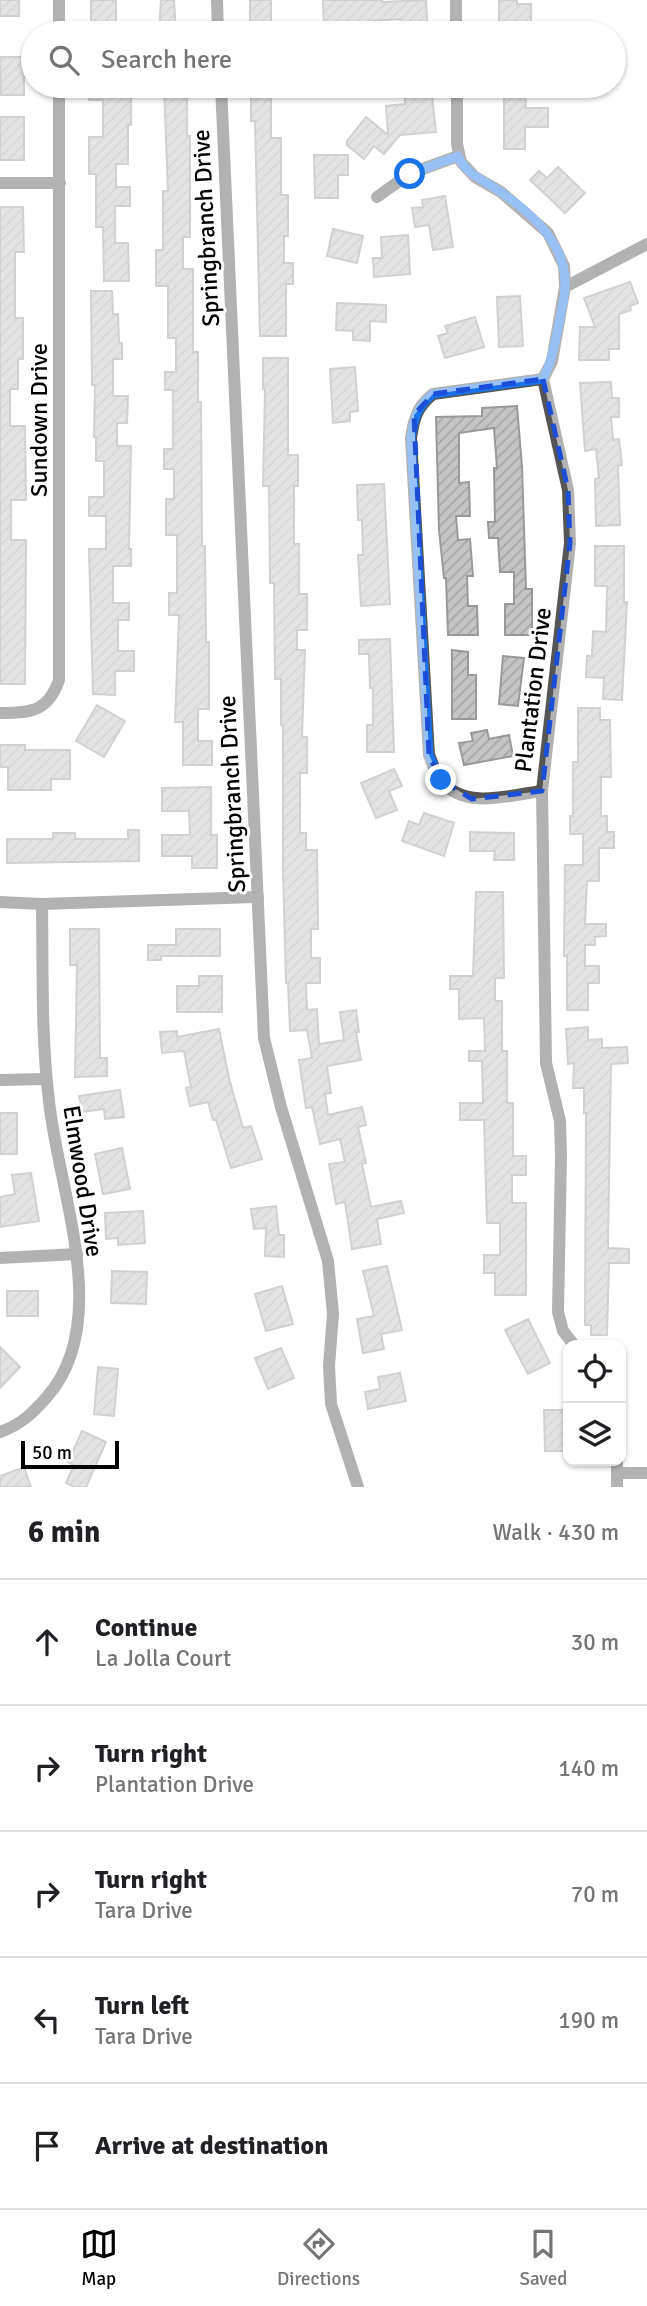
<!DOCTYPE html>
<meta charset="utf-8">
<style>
:root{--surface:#fff;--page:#f6f6f6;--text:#202124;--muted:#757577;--line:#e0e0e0;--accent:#000}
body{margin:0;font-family:Signika,sans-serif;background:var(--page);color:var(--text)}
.controls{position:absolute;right:21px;bottom:21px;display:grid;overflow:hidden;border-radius:14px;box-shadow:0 2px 5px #0004}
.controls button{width:63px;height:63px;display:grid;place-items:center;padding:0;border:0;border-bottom:2px solid var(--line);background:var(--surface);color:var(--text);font:35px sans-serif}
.scale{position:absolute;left:21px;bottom:18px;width:98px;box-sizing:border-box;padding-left:7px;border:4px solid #000;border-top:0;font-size:19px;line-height:24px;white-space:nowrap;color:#000;-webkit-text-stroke:5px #fff;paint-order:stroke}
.stop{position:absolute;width:21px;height:21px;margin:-16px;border:5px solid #1a73e8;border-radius:50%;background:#fff}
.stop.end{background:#1a73e8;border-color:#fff;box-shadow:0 2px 7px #0008}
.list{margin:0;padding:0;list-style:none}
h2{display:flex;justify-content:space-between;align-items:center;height:91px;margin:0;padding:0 28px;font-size:30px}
h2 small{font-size:23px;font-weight:400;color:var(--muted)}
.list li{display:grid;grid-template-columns:46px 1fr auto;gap:21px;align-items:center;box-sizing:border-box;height:126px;padding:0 28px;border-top:2px solid var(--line)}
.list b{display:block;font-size:26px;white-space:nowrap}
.list p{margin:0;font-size:23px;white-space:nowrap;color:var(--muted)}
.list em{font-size:23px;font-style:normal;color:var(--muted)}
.icon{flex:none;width:38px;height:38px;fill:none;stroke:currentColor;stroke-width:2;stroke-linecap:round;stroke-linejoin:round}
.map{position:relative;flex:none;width:647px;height:1487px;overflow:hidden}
.search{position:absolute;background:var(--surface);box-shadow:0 2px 5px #0004;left:21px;right:21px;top:21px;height:77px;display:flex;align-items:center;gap:18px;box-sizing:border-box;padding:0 24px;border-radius:38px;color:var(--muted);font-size:26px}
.sheet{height:721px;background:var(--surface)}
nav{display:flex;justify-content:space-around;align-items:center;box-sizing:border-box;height:98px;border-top:2px solid var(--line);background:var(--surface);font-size:19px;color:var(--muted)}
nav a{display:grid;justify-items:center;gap:4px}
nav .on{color:var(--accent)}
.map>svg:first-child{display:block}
.building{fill:url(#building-hatch);stroke:#999;stroke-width:2}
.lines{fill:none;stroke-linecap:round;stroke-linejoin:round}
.street{stroke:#555;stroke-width:12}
.route{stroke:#1a73e8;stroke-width:9}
.marked{fill:none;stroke:#1d4ed8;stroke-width:5;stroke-dasharray:14 9;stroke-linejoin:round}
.labels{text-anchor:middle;stroke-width:6;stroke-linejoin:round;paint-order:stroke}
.street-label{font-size:24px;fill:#000;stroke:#fff}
</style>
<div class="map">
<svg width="647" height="1487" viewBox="0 0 647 1487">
<defs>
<pattern id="building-hatch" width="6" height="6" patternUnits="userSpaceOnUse" patternTransform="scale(1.75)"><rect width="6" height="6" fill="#c4c4c4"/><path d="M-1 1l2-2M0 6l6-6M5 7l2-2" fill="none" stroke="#a7a7a7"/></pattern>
</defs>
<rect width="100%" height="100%" fill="#fff"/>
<g class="building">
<rect x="0" y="0" width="19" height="16"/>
<rect x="91" y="0" width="25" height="33"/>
<polygon points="161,0 174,0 176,33 159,33"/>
<rect x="250" y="0" width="21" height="33"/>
<polygon points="323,0 382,0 382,2 426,0 428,33 401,33 400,19 374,21 374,28 366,29 366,33 344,33 344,29 324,30"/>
<polygon points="499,0 517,0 517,4 531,4 531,31 499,31"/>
<polygon points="0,57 24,57 24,95 1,95"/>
<polygon points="88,86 131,86 131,125 128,125 128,164 116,164 116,187 130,187 130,206 115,206 115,243 128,243 129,281 104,281 103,227 96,227 96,174 89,174 89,137 103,137 103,100 89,100"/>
<polygon points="164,86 187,86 187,136 190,136 190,237 183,237 183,269 193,269 193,352 198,352 198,402 201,402 202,546 205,546 206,642 209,642 209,709 198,709 198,741 212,741 212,765 183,765 183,722 175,722 179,615 169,615 169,593 177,593 177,535 166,535 166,499 174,499 174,469 164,469 164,449 173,449 173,390 165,390 165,372 176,372 176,338 168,338 168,286 156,286 156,250 163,250 163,191 168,191"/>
<polygon points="251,86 271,86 271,138 281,138 281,195 288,195 288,236 284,236 284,263 293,263 293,284 286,284 286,336 260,336 255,121 251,121"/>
<polygon points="404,86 431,86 436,132 400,135 384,154 374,146 364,159 347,145 347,141 366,117 388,135 386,106 405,104"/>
<polygon points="504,86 525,86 526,108 548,108 548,127 525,127 525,149 504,149"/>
<rect x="0" y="117" width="24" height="43"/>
<polygon points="314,155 348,155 348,175 338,175 338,198 315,198"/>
<polygon points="558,167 585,193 565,213 530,180 539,171 547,178"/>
<polygon points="445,196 453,247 433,250 429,225 415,227 412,208 423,207 422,200"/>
<polygon points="0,207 23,207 24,252 15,252 15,318 23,318 23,359 18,359 18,389 10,389 10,426 25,426 26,500 11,500 11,540 26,540 25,684 0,684"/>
<polygon points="333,229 363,236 357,263 327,256"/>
<polygon points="408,235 410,274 374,277 373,258 382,258 381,237"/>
<polygon points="630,282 638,303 630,306 631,310 619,314 619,349 609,349 609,360 579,360 580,327 595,327 584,298"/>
<polygon points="91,291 112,291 113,314 118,314 119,343 122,343 122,359 113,359 113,396 128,396 127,423 117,423 117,446 131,446 129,549 131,549 131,566 113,566 113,603 129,603 129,620 118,620 118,651 134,651 134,671 115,671 115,695 93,694 89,549 106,549 106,516 89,516 89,497 104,497 104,461 96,461 96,437 94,437 95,385 92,385"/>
<polygon points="520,296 523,346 499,347 497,297"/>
<polygon points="337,303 386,305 386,322 370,321 370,341 353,340 353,331 336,330"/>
<polygon points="475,317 484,347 445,358 438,336 448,333 445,326"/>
<polygon points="263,358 288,358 288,455 298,455 298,486 294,486 294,544 299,544 299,594 307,594 307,630 297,630 297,650 305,650 302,737 307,737 307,773 300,773 300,833 306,833 306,850 317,850 318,929 311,929 311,958 320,958 320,983 306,983 307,1010 317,1009 319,1044 344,1040 340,1012 356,1010 359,1032 356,1032 361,1060 327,1066 331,1093 325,1094 328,1115 362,1107 366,1125 358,1127 366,1163 362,1164 371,1207 401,1201 404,1213 377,1219 381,1244 352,1249 345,1202 336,1204 329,1164 345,1162 340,1139 320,1144 312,1107 306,1108 299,1060 312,1058 307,1030 290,1031 288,983 286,983 283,870 283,725 281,725 281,679 275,679 274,583 270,583 269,486 263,486 265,389 263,389"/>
<polygon points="355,367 358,411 350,412 350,421 333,423 330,369"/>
<polygon points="611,382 612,398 619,398 619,417 611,417 613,440 619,439 622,465 618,466 620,525 596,526 595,479 599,478 596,449 585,451 580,383"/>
<polygon points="517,406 522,467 526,589 532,589 532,635 505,635 505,604 514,604 514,572 500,572 498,538 489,538 488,522 495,522 494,468 497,468 494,428 459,433 459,483 469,482 470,516 456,516 458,540 470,539 473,576 467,576 468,606 477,606 478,635 448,635 446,578 444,578 439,530 436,417 482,416 482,408"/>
<polygon points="384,484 390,604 361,606 358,555 363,555 362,520 358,520 357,485"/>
<polygon points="595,546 624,546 624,602 627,602 622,700 603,699 604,678 586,677 587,656 592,656 593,631 606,632 607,586 595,586"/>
<polygon points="390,639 394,752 367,752 367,725 373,725 373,688 370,688 369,654 359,654 359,640"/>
<polygon points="452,650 468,652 468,675 476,675 476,719 452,719"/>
<polygon points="503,656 524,658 518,706 499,704"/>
<polygon points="97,705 125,721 104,757 76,741"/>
<polygon points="578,708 600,708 600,720 610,720 611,777 601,777 601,816 607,816 607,832 614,832 614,848 599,848 599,881 587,881 585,924 606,924 606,936 595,937 595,945 585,945 585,966 599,966 599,983 588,983 588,1010 567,1010 567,956 564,956 565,865 583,865 583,834 570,834 570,816 573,816 573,762 578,762"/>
<polygon points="487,730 489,739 509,735 513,756 464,765 459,743 473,741 471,733"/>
<polygon points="0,745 25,745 25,750 70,750 70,779 51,779 51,790 8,790 8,767 0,767"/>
<polygon points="394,769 402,786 389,791 397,810 376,818 361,783"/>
<polygon points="211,787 211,835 217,835 217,868 192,868 192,856 162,856 162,835 190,835 189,811 162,811 162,788"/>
<polygon points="424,813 454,823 444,856 402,841 409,821 419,825"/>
<polygon points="128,830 139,830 139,861 7,863 7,839 53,839 53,833 75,833 75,839 128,839"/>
<polygon points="470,832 514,833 514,860 494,860 495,851 470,851"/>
<polygon points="476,892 503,892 504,978 495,978 495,1001 502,1001 502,1051 507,1051 507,1103 513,1103 513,1156 526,1156 526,1175 512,1175 512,1203 526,1203 526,1295 495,1295 495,1273 484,1273 484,1255 500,1255 500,1223 487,1223 484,1120 460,1120 460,1103 483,1103 482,1061 469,1061 469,1051 485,1051 484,1018 459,1019 459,989 450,989 450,976 473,976"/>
<polygon points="70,929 99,929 100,1058 107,1058 107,1076 75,1077 77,965 70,965"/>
<polygon points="176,929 220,929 220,956 161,956 161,960 148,960 148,945 176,945"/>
<polygon points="199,976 222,976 222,1012 177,1012 177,986 199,986"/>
<polygon points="588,1027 588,1040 602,1039 602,1048 627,1047 628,1063 611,1064 608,1240 608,1248 629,1249 629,1263 609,1263 607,1335 591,1335 591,1325 585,1325 586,1113 584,1113 584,1088 573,1088 574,1063 568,1064 566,1029"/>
<polygon points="219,1029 229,1078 243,1128 251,1126 262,1159 231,1168 216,1120 213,1120 208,1102 190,1106 186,1088 191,1087 184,1051 162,1053 160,1032 177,1031 177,1037"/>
<polygon points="120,1090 124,1117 105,1119 104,1109 82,1112 79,1096"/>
<rect x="0" y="1113" width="17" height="41"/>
<polygon points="122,1148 130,1189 103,1194 95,1154"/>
<polygon points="31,1173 39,1221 0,1227 0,1197 15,1194 12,1175"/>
<polygon points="276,1206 279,1235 284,1235 284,1257 265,1256 266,1228 254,1229 251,1209"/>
<polygon points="143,1211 145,1243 118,1245 118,1238 106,1239 105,1213"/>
<polygon points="387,1266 402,1330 381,1334 384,1349 363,1353 357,1319 374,1316 363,1271"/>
<polygon points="112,1271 147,1272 146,1304 111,1303"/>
<polygon points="282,1286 293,1324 266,1331 255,1294"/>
<rect x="7" y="1291" width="31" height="25"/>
<polygon points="528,1319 550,1363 528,1374 505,1330"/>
<polygon points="0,1347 20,1367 0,1388"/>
<polygon points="281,1348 294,1378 268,1389 255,1358"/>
<polygon points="98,1367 118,1369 114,1416 94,1414"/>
<polygon points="400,1373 406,1401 368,1409 365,1392 380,1389 378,1377"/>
<polygon points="544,1410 568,1410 568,1451 545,1451"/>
<polygon points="82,1431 106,1442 86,1487 75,1487 66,1483 74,1465 68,1462"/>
<polygon points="24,1467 31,1487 0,1487 0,1476"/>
</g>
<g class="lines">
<g class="street">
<polyline points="59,0 59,33"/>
<polyline points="217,0 218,33"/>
<polyline points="456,0 456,33"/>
<polyline points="221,86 264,1038 281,1107 328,1261 333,1314 329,1366 331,1404 358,1487"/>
<polyline points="457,86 457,144 461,162 475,177 501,192 548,233 564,266 565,287 552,361 543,379 568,490 570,543 542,791 546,1063 560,1121 561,1157 558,1312 563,1331 574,1345"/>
<polyline points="0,183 60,183"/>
<polyline points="377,197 409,174 458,156"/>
<polyline points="565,287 647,244"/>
<path d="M 0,713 C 30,713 48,712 59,680 L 59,86"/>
<path d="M 542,791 C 509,795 466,810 441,781 C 435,774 433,763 429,755 L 411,438 C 414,418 417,407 433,394 L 543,379"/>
<polyline points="0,902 42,904 258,897"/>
<polyline points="0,1080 46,1079"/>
<polyline points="0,1258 77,1254"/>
<path d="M 0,1432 C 20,1425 32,1414 46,1398 C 114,1323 58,1190 49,1101 C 41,1036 43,970 42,904"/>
<polyline points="617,1461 617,1487"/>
<polyline points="617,1473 647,1473"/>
</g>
</g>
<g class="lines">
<path class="route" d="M 410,174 L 458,156 C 466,175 486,181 502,193 C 533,214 567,245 565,286 C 565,298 561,311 559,323 C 555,343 552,361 543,379 L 433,394 C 417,407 414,418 411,438 L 429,755 L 441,780"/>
</g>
<path d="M0 0H647V1487H0ZM 543,379 L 568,490 L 570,543 L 542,791 L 472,799 L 441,780 L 429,755 L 414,415 L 433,394 Z" fill="#fff" fill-opacity=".55" fill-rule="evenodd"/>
<path class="marked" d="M 543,379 L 568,490 L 570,543 L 542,791 L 472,799 L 441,780 L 429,755 L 414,415 L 433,394 Z"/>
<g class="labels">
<g class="street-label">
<text transform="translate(206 228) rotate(-93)" y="8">Springbranch Drive</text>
<text transform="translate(39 420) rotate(-90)" y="8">Sundown Drive</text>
<text transform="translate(533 690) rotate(-83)" y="8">Plantation Drive</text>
<text transform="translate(232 794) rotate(-93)" y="8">Springbranch Drive</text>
<text transform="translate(83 1181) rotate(81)" y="8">Elmwood Drive</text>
</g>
</g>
</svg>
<div class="controls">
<button><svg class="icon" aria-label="locate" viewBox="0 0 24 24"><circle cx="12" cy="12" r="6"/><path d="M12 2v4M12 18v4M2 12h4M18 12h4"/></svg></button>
<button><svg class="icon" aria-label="layers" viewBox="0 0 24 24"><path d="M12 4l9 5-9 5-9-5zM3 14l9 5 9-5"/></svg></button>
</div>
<div class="scale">50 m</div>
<div class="stop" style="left:410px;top:174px"></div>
<div class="stop end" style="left:441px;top:780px"></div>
<div class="search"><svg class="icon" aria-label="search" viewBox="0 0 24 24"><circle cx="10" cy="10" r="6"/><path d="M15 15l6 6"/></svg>Search here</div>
</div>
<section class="sheet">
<h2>6 min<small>Walk · 430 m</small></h2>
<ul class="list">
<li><svg class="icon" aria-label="ahead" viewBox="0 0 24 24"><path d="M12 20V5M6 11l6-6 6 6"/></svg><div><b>Continue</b><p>La Jolla Court</p></div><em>30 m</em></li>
<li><svg class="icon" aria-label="right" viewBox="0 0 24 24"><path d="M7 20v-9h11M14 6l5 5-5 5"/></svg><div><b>Turn right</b><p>Plantation Drive</p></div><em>140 m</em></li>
<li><svg class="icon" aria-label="right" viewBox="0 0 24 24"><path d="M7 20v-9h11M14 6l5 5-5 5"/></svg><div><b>Turn right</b><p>Tara Drive</p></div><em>70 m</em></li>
<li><svg class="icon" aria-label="left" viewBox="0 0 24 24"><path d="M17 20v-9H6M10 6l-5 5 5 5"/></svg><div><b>Turn left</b><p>Tara Drive</p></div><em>190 m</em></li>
<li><svg class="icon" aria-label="arrive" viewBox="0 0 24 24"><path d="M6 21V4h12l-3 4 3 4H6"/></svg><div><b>Arrive at destination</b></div></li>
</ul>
</section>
<nav>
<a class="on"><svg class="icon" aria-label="map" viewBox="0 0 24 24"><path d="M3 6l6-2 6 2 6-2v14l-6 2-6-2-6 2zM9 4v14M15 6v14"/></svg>Map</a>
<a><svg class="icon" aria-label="directions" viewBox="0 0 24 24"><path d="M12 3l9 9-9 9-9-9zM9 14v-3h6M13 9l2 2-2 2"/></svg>Directions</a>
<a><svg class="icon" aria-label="saved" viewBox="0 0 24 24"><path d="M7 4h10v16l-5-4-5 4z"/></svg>Saved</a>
</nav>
